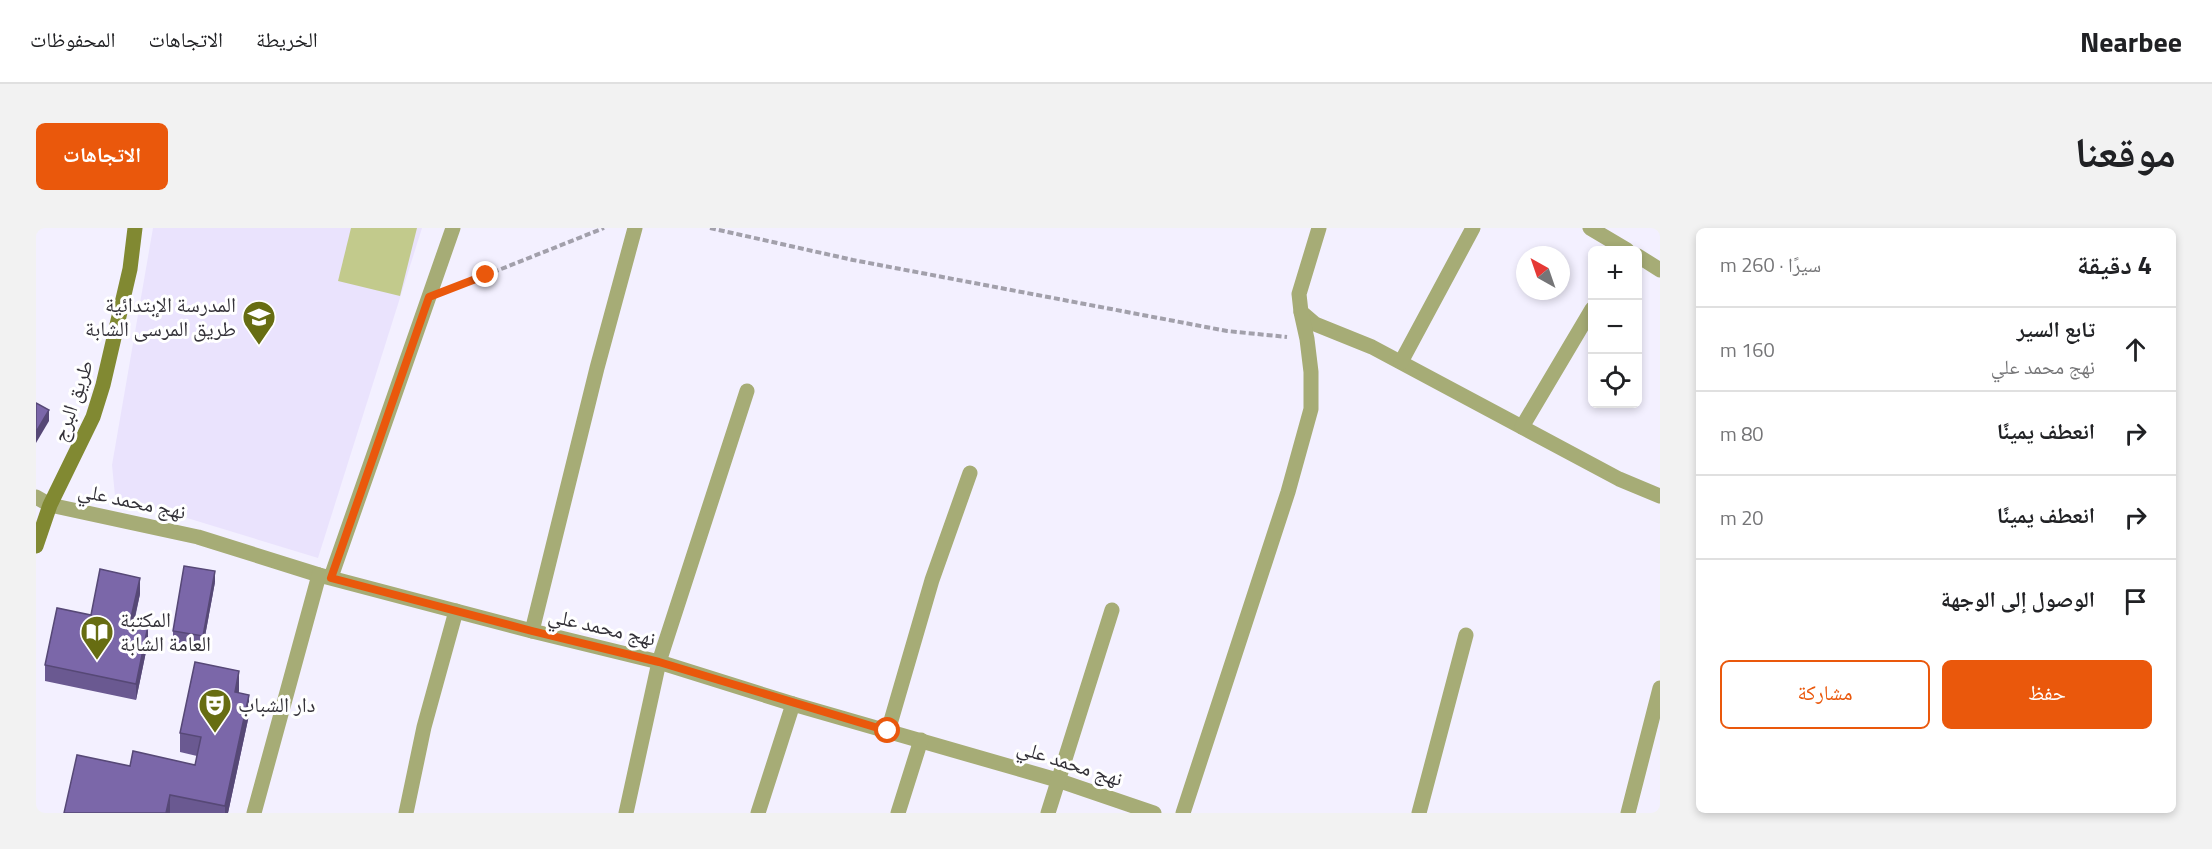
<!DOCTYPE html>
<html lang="ar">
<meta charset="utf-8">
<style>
:root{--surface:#fff;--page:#f2f2f2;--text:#202124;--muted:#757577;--line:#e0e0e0;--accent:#ea580c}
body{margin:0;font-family:"Titillium Web","Noto Naskh Arabic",sans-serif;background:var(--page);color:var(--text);direction:rtl}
.controls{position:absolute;right:18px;top:18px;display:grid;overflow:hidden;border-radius:9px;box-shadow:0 3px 9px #0003}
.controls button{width:54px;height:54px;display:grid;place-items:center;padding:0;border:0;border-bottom:2px solid var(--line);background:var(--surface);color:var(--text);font:30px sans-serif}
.compass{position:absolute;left:1480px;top:18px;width:54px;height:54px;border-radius:50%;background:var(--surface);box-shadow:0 3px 9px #0003;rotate:320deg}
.stop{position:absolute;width:18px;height:18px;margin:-14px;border:4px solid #ea580c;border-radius:50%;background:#fff}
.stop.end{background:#ea580c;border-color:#fff;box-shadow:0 2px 6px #0008}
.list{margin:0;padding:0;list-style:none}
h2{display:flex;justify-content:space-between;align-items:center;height:78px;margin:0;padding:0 24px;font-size:26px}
h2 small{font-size:20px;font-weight:400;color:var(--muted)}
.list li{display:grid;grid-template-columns:39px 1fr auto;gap:18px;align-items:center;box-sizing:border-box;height:84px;padding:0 24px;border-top:2px solid var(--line)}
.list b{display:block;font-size:22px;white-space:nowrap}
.list p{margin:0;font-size:20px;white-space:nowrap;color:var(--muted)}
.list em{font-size:20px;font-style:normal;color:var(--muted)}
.actions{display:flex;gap:12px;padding:18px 24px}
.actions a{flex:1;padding:14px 0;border:2px solid var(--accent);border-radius:9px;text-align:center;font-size:21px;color:var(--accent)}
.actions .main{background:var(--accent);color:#fff}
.icon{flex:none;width:33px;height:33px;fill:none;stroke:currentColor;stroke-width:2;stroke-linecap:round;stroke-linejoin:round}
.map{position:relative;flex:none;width:1624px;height:585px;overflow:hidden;direction:ltr;border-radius:9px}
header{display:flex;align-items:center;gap:36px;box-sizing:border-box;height:84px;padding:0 30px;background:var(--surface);border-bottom:2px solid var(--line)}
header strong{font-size:28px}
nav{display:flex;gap:33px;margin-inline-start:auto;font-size:21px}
.intro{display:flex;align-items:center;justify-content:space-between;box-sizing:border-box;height:144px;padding:0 36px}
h1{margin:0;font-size:42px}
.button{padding:15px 27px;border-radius:9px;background:var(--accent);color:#fff;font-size:21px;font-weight:700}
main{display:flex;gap:36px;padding:0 36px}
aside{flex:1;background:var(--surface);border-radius:9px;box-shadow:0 3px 9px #0003}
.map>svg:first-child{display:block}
.built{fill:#eae3fd}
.green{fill:#c2ca8c}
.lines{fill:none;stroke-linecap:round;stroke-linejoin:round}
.path{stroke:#a2a0ab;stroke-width:4;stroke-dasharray:6 3;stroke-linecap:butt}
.street{stroke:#a6ac76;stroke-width:15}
.secondary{stroke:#818932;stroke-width:15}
.wall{fill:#6a5991}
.shaded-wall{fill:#564876}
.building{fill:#7b67a9;stroke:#564876;stroke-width:1.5}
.route{stroke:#ea580c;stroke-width:8}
.labels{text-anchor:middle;stroke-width:6;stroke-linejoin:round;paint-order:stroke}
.poi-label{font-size:21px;fill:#333138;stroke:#fff;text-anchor:start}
.street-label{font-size:21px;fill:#333138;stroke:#fff}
</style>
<header>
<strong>Nearbee</strong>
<nav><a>الخريطة</a><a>الاتجاهات</a><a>المحفوظات</a></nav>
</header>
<div class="intro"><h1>موقعنا</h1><a class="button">الاتجاهات</a></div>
<main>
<aside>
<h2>4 دقيقة<small>سيرًا · 260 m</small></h2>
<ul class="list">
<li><svg class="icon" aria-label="ahead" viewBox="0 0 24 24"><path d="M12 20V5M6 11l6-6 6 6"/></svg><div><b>تابع السير</b><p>نهج محمد علي</p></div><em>160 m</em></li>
<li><svg class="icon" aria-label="right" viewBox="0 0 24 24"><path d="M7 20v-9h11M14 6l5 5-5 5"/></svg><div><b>انعطف يمينًا</b></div><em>80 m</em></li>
<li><svg class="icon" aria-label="right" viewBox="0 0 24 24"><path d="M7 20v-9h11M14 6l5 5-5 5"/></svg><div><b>انعطف يمينًا</b></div><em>20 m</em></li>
<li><svg class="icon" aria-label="arrive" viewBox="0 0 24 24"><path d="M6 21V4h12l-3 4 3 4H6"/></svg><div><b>الوصول إلى الوجهة</b></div></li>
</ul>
<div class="actions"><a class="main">حفظ</a><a>مشاركة</a></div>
</aside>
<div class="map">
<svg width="1624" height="585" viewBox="0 0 1624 585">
<rect width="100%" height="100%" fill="#f3f0ff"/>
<polygon class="built" points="117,0 386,0 282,330 79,268 76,237"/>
<polygon class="green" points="315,0 381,0 364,68 302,53"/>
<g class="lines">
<g class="path">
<polyline points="674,0 817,32 1191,103 1251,109"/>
<polyline points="415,61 568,0"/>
</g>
<g class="street">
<polyline points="1283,0 1263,66 1265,84 1279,96 1336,119 1583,251 1624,268"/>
<polyline points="1554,0 1591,22"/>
<polyline points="1602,28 1624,42"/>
<polyline points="1365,134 1437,0"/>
<polyline points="1486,199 1556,81"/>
<polyline points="0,269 14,277 162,309 283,347 496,403 623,434 757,476 1021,552 1118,585"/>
<polyline points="295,349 417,0"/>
<polyline points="496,403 561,140 599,0"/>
<polyline points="852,503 896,352 934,245"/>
<polyline points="218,585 283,347"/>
<polyline points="370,585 388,499 420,383"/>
<polyline points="590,585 623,434 711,163"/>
<polyline points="722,585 757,476"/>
<polyline points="862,585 885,512"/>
<polyline points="1012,585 1076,382"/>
<polyline points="1147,585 1252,264 1275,181 1275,144 1271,111 1265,84"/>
<polyline points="1383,585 1430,407"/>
<polyline points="1592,585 1624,460"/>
</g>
<polyline class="secondary" points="0,318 14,277 57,189 67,157 94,41 99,0"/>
</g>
<g class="wall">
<polygon points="179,354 167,419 137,414 137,403"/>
<polygon points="104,366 98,395 112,414 100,472 9,453 9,437 55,387"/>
<polygon points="203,463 203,465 213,487 192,585 28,585 94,538 159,537 161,528 144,524 144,505"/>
</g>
<g class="shaded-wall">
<polygon points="13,182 13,193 0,215 0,204"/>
<polygon points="179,343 179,354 167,419 167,408"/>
<polygon points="104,350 104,366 94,410 94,394"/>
<polygon points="112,398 112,414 100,472 100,456"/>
<polygon points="203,443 203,463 199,484 199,464"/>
<polygon points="213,467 213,487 192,585 189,585 189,578"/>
<polygon points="134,567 134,585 130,585"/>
</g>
<g class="building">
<polygon points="0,175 13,182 0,204"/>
<polygon points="148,338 179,343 167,408 137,403"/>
<polygon points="64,341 104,350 94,394 112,398 100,456 9,437 21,380 55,387"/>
<polygon points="159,434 203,443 199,464 213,467 189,578 134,567 130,585 28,585 41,527 94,538 97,523 159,537 165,509 144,505"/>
</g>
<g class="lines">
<polyline class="route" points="450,47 393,69 295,350 496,403 623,434 852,503"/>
</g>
<defs>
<g id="school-pin" transform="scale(1.725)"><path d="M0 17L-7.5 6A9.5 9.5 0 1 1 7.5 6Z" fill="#676d12" stroke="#fff"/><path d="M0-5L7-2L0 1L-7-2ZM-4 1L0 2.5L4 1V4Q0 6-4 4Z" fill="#fff"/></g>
<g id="library-pin" transform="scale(1.725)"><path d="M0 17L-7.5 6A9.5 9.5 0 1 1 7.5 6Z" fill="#676d12" stroke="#fff"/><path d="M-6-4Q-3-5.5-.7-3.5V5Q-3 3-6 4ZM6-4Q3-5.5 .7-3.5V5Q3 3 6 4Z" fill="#fff"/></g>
<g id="theatre-pin" transform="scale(1.725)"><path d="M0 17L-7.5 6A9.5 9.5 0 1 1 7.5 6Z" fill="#676d12" stroke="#fff"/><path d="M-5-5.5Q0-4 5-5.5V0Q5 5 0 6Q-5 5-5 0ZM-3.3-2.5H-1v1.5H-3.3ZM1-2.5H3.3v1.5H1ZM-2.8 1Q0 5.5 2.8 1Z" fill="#fff"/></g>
</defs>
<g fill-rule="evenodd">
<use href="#school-pin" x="223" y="89"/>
<use href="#library-pin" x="61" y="404"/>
<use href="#theatre-pin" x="179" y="477"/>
</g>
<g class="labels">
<g class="poi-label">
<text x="200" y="84" text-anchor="end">المدرسة الإبتدائية<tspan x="200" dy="24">طريق المرسى الشابة</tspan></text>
<text x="84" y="399">المكتبة<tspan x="84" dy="24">العامة الشابة</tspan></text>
<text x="202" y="484">دار الشباب</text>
</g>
<g class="street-label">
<text transform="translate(37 173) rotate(-71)" y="7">طريق البرج</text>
<text transform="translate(96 273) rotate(12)" y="7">نهج محمد علي</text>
<text transform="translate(566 399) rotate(13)" y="7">نهج محمد علي</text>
<text transform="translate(1034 535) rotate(18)" y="7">نهج محمد علي</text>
</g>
</g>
</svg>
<div class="controls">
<button>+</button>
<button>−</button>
<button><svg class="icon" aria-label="locate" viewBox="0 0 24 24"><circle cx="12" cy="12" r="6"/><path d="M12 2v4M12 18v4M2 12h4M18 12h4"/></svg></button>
</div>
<svg class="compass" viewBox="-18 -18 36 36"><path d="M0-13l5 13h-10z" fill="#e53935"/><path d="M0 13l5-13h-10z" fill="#757577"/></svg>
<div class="stop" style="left:852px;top:503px"></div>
<div class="stop end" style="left:450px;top:47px"></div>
</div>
</main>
